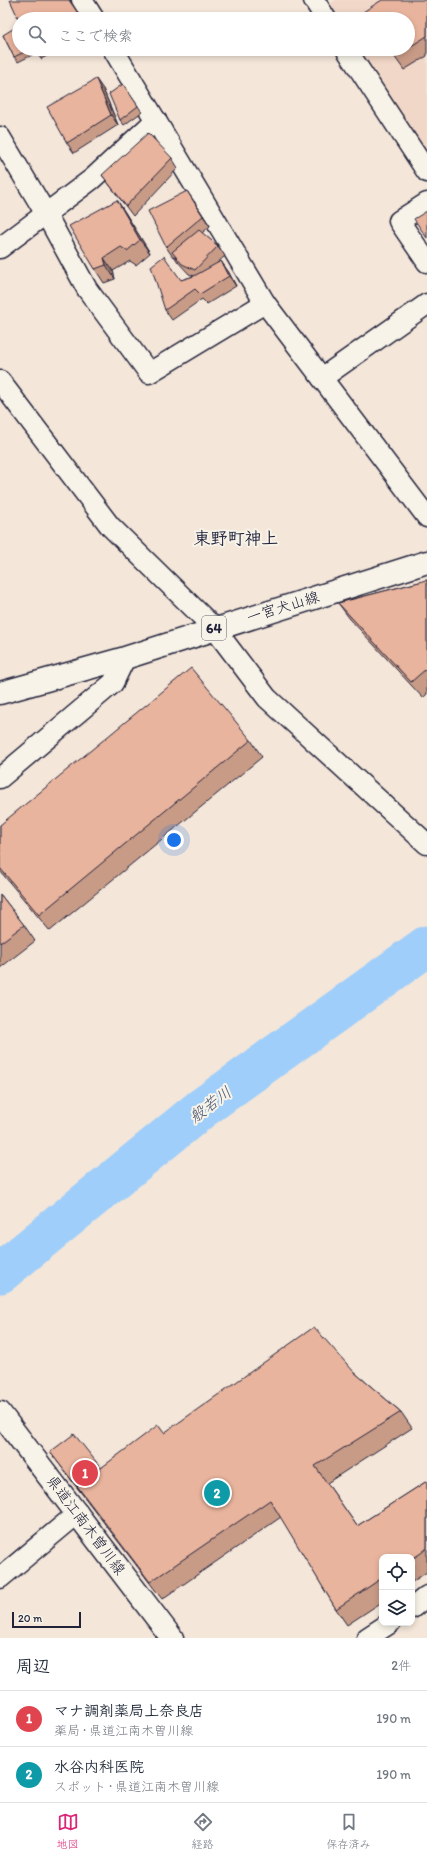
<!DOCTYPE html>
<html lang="ja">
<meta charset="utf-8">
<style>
:root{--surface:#fff;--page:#f2f2f3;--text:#1f2937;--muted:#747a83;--line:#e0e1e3;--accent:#db2777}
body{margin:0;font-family:Itim,"Klee One",sans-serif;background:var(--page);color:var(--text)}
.controls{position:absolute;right:12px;bottom:12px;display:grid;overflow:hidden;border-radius:8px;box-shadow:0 2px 6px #0003}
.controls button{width:36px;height:36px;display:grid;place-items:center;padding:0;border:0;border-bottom:1px solid var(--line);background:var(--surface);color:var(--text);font:20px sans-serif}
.scale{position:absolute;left:12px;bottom:10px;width:69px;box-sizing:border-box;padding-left:4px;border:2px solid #22223b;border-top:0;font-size:11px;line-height:14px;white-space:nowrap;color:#22223b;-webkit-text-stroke:3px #f7f3e8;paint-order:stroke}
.you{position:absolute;left:174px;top:840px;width:14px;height:14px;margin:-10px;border:3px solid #fff;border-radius:50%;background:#1a73e8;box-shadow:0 0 0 6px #1a73e833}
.badge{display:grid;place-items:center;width:26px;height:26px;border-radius:50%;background:var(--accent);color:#fff;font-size:13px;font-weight:700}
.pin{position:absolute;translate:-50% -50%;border:2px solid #fff;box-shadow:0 1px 4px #0006}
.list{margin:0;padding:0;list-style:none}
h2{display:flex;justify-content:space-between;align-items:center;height:52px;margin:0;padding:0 16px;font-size:17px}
h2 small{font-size:13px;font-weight:400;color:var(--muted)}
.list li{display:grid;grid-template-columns:26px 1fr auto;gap:12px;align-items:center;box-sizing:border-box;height:56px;padding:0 16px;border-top:1px solid var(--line)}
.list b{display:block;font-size:15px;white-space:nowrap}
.list p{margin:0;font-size:13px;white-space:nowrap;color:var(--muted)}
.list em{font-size:13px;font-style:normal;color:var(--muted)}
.icon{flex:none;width:22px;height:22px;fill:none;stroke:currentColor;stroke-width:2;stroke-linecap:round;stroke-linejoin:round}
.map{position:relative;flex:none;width:427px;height:1638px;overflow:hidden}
.search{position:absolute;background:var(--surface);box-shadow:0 2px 6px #0003;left:12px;right:12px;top:12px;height:44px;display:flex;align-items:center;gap:10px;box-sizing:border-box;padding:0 14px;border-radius:22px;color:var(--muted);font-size:15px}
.sheet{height:164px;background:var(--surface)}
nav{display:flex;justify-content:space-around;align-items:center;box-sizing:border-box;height:56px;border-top:1px solid var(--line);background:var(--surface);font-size:11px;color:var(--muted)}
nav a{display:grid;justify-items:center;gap:2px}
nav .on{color:var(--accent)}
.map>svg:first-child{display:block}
.built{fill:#f1d7c7}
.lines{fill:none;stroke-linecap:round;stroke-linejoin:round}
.river{stroke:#9fcefa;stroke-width:41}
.minor-casing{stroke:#22223b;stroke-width:23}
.secondary-casing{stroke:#22223b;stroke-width:25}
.primary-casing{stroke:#22223b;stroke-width:25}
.minor{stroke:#f7f3e8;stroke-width:20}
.secondary{stroke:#f7f3e8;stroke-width:22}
.primary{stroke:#f7f3e8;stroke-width:22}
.wall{fill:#c89b87;stroke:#22223b}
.shaded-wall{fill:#a37e6e;stroke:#22223b}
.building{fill:#e9b49d;stroke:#22223b}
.labels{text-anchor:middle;stroke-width:4;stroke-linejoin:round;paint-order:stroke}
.shield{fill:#f7f3e8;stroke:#62616f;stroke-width:1}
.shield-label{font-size:14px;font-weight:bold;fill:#22223b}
.street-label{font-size:15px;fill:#22223b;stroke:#f7f3e8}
.water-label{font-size:16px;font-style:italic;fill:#485674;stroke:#f7f3e8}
.quarter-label{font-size:17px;font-weight:bold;fill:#22223b;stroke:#f7f3e8}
</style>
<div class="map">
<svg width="427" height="1638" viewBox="0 0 427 1638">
<rect width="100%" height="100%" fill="#f4e6d9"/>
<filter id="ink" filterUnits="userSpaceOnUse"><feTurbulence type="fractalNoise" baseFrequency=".025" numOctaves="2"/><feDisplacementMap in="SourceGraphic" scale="8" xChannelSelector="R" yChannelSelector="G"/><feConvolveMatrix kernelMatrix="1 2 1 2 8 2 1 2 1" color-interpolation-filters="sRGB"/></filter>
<g filter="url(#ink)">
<polygon class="built" points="336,0 427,0 427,165 354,49 408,49 408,19 335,19 327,6"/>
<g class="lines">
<polyline class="river" points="0,1273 201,1109 427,946"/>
<g class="minor-casing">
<g id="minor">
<polyline points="82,0 94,19"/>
<polyline points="314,0 326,19"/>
<polyline points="346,49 427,172"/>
<polyline points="0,137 46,214 87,289 149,373 265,303 113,49"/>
<polyline points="427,203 399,221 427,262"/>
<polyline points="0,248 92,179 156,120"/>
<polyline points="265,303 427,517"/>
<polyline points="322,378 427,304"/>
<polyline points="0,381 110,526 214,628 267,698 427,844"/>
<polyline points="0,778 113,683 125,658"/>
<polyline points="0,1578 78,1513"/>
<polyline points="412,1608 427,1596"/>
<polyline points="367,1638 390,1623"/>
</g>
</g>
<g class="secondary-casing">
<polyline id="secondary" points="0,1413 172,1638"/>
</g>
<g class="primary-casing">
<polyline id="primary" points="0,693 125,658 427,562"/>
</g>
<use href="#minor" class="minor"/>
<use href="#secondary" class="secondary"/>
<use href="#primary" class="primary"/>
</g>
<g class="wall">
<polygon points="427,0 427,56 404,70 389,49 408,49 408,19"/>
<polygon points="3,35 31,49 34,54 18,62 14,57"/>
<polygon points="34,49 60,49 41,59"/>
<polygon points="123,84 142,112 124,125 120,120"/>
<polygon points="103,89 118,125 74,153 67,143"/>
<polygon points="172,158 178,168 133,216 102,175"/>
<polygon points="117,200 126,214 150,253 136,265 130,261 113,271 115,279 104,283 95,269"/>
<polygon points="194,201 210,226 202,233 218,246 225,256 217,263 228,271 236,286 207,304 202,299 172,320 165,310 181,280 194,276 189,274 178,262 174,256 173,257 166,247"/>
<polygon points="427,580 427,694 423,698 350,619 338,603"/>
<polygon points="251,740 262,757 50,931 0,871 0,825"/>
<polygon points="0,894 24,925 35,941 0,968"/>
<polygon points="354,1372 401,1412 412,1428 327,1483 357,1526 427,1481 427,1572 412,1582 412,1557 382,1557 382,1602 347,1625 336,1609 281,1517 162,1599 50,1452 101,1468 164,1433"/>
</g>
<g class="shaded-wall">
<polygon points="69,0 70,0 82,19"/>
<polygon points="96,79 103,89 118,125 111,115"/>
<polygon points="187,191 194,201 210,226 203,216"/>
<polygon points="117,200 126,214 150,253 140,240"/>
<polygon points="104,258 113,271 115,279 106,265"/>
<polygon points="221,261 228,271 236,286 229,276"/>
</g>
<g class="building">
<polygon points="10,0 69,0 82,19 19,19 19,20"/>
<polygon points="382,0 427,0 427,36 408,48 408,19 368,19 363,12"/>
<polygon points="16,27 19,31 19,49 30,49 14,57 3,35"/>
<polygon points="389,49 406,49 394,57"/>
<polygon points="96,79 111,115 67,143 47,107"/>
<polygon points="123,84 138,106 120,120 109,94"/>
<polygon points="148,133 172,158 126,206 102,175"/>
<polygon points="187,191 203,216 166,247 148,211"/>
<polygon points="117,200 140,240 127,251 121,247 104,258 106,265 95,269 69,226"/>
<polygon points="427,211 427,238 414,219"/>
<polygon points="199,230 218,246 195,270 182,264 172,252"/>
<polygon points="164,256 181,280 194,276 221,261 229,276 200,294 195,289 165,310 151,266"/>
<polygon points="427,580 427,668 411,682 338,603"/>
<polygon points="191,668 251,740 39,915 0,868 0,825"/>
<polygon points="0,894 24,925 0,943"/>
<polygon points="314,1327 354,1372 401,1412 315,1466 357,1526 427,1481 427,1548 421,1553 412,1559 412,1557 382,1557 382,1578 336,1609 270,1500 150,1582 77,1486 158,1425 164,1433"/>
<polygon points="74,1434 101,1468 77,1486 81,1492 50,1452"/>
</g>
</g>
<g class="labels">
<rect class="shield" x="202" y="616" width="24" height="24" rx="3"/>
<g class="shield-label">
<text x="214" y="633">64</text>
</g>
<g class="street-label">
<text transform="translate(283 607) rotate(-17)" y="5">一宮犬山線</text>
<text transform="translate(86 1525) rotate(53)" y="5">県道江南木曽川線</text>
</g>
<g class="water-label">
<text transform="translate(210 1104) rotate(-37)" y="6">般若川</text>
</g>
<g class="quarter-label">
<text x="236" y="544">東野町神上</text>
</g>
</g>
</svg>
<div class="controls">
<button><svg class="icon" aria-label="locate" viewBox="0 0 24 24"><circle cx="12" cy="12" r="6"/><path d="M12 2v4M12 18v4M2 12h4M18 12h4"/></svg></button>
<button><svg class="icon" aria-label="layers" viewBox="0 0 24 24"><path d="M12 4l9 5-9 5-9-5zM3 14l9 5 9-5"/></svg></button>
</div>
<div class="scale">20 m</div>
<div class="you"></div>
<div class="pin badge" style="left:85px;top:1473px;background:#e0444e">1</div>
<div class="pin badge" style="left:217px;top:1493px;background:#0f9aa8">2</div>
<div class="search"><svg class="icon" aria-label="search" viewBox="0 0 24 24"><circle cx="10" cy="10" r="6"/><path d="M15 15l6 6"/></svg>ここで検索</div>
</div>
<section class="sheet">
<h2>周辺<small>2件</small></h2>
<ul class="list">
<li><span class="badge" style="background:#e0444e">1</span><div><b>マナ調剤薬局上奈良店</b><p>薬局 · 県道江南木曽川線</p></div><em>190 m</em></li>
<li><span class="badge" style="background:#0f9aa8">2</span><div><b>水谷内科医院</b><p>スポット · 県道江南木曽川線</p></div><em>190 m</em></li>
</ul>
</section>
<nav>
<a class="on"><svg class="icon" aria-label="map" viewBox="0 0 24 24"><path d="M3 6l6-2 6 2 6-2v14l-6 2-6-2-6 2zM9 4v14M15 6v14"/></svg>地図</a>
<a><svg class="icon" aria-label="directions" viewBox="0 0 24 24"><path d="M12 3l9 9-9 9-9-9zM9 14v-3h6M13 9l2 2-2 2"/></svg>経路</a>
<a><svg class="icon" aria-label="saved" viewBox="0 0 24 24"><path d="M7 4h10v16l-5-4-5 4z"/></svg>保存済み</a>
</nav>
